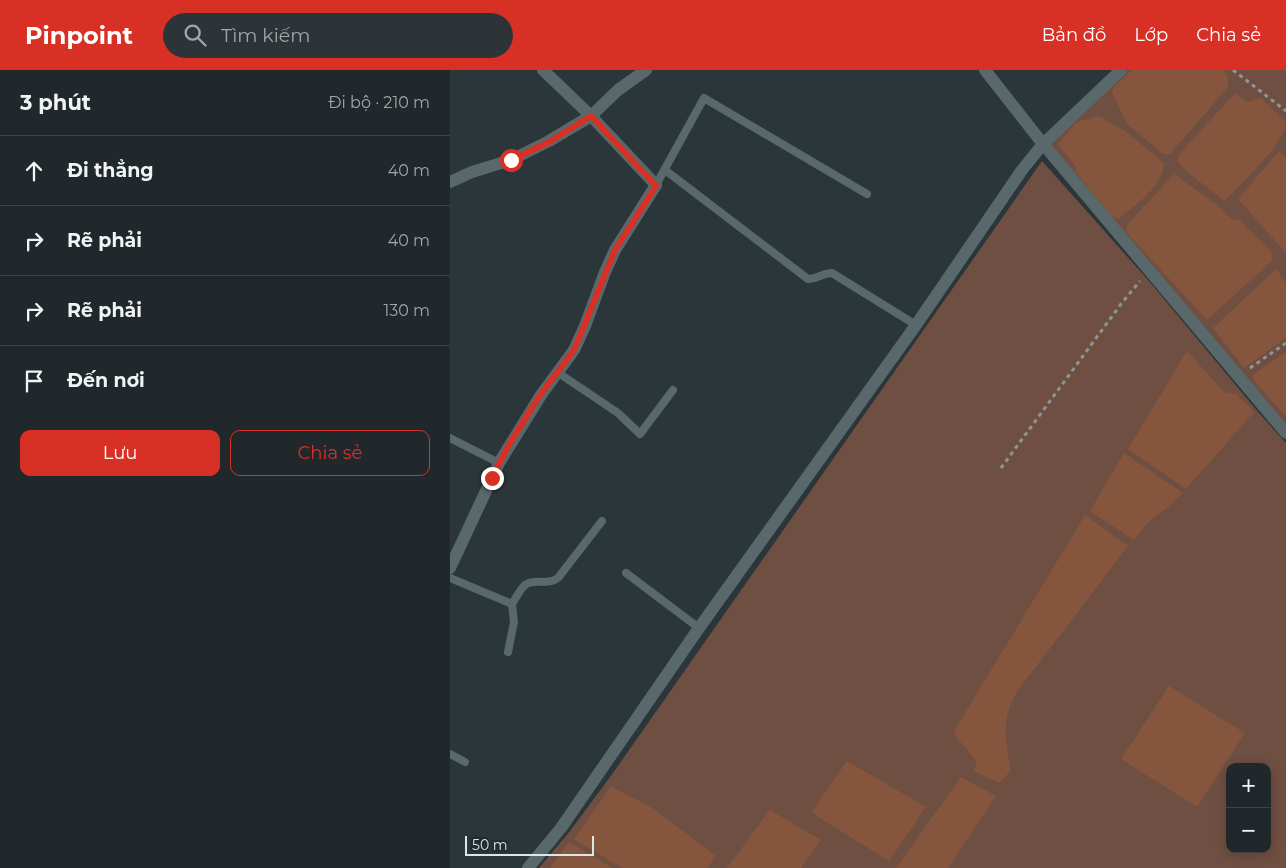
<!DOCTYPE html>
<html lang="vi">
<meta charset="utf-8">
<style>
:root{--surface:#20282b;--page:#2d3437;--text:#f1f3f6;--muted:#a2a6a9;--line:#3d4447;--accent:#d93025}
body{margin:0;font-family:Montserrat,sans-serif;background:var(--page);color:var(--text)}
.controls{position:absolute;right:15px;bottom:15px;display:grid;overflow:hidden;border-radius:10px;box-shadow:0 2px 12px #0003}
.controls button{width:45px;height:45px;display:grid;place-items:center;padding:0;border:0;border-bottom:1px solid var(--line);background:var(--surface);color:var(--text);font:25px sans-serif}
.scale{position:absolute;left:15px;bottom:12px;width:129px;box-sizing:border-box;padding-left:5px;border:2px solid #dde5e7;border-top:0;font-size:14px;line-height:18px;white-space:nowrap;color:#dde5e7;-webkit-text-stroke:4px #202c2e;paint-order:stroke}
.stop{position:absolute;width:15px;height:15px;margin:-11px;border:4px solid #d93025;border-radius:50%;background:#fff}
.stop.end{background:#d93025;border-color:#fff;box-shadow:0 1px 5px #0008}
.list{margin:0;padding:0;list-style:none}
h2{display:flex;justify-content:space-between;align-items:center;height:65px;margin:0;padding:0 20px;font-size:21px}
h2 small{font-size:16px;font-weight:400;color:var(--muted)}
.list li{display:grid;grid-template-columns:32px 1fr auto;gap:15px;align-items:center;box-sizing:border-box;height:70px;padding:0 20px;border-top:1px solid var(--line)}
.list b{display:block;font-size:19px;white-space:nowrap}
.list em{font-size:16px;font-style:normal;color:var(--muted)}
.actions{display:flex;gap:10px;padding:15px 20px}
.actions a{flex:1;padding:11px 0;border:1px solid var(--accent);border-radius:10px;text-align:center;font-size:18px;color:var(--accent)}
.actions .main{background:var(--accent);color:#fff}
.icon{flex:none;width:28px;height:28px;fill:none;stroke:currentColor;stroke-width:2;stroke-linecap:round;stroke-linejoin:round}
.map{position:relative;flex:none;width:836px;height:798px;overflow:hidden}
header{display:flex;align-items:center;gap:30px;box-sizing:border-box;height:70px;padding:0 25px;background:var(--accent);color:#fff}
header strong{font-size:24px}
nav{display:flex;gap:28px;margin-inline-start:auto;font-size:18px}
.search{width:350px;height:45px;background:var(--page);display:flex;align-items:center;gap:12px;box-sizing:border-box;padding:0 18px;border-radius:28px;color:var(--muted);font-size:19px}
main{display:flex}
aside{flex:1;background:var(--surface)}
.map>svg:first-child{display:block}
.green{fill:#6f4f41;fill-rule:evenodd}
.water{fill:#86553e}
.lines{fill:none;stroke-linecap:round;stroke-linejoin:round}
.path{stroke:#8c9699;stroke-width:3;stroke-dasharray:4 4;stroke-linecap:butt}
.lane{stroke:#59686a;stroke-width:8}
.street{stroke:#59686a;stroke-width:12}
.route{stroke:#d93025;stroke-width:6}
</style>
<header>
<strong>Pinpoint</strong>
<div class="search"><svg class="icon" aria-label="search" viewBox="0 0 24 24"><circle cx="10" cy="10" r="6"/><path d="M15 15l6 6"/></svg>Tìm kiếm</div>
<nav><a>Bản đồ</a><a>Lớp</a><a>Chia sẻ</a></nav>
</header>
<main>
<aside>
<h2>3 phút<small>Đi bộ · 210 m</small></h2>
<ul class="list">
<li><svg class="icon" aria-label="ahead" viewBox="0 0 24 24"><path d="M12 20V5M6 11l6-6 6 6"/></svg><div><b>Đi thẳng</b></div><em>40 m</em></li>
<li><svg class="icon" aria-label="right" viewBox="0 0 24 24"><path d="M7 20v-9h11M14 6l5 5-5 5"/></svg><div><b>Rẽ phải</b></div><em>40 m</em></li>
<li><svg class="icon" aria-label="right" viewBox="0 0 24 24"><path d="M7 20v-9h11M14 6l5 5-5 5"/></svg><div><b>Rẽ phải</b></div><em>130 m</em></li>
<li><svg class="icon" aria-label="arrive" viewBox="0 0 24 24"><path d="M6 21V4h12l-3 4 3 4H6"/></svg><div><b>Đến nơi</b></div></li>
</ul>
<div class="actions"><a class="main">Lưu</a><a>Chia sẻ</a></div>
</aside>
<div class="map">
<svg width="836" height="798" viewBox="0 0 836 798">
<rect width="100%" height="100%" fill="#2a3639"/>
<g class="green">
<polygon points="677,0 836,0 836,355 598,75"/>
<path d="M 592,91 L 699,211 L 809,343 L 836,373 L 836,798 L 89,798 L 120,761 L 163,703 ZM 780,697 L 817,697 L 817,779 L 780,779 Z"/>
</g>
<g class="water">
<polygon points="682,0 772,0 778,6 778,17 720,84 713,84 677,54 662,22 665,16"/>
<path d="M 785,23 L 798,32 L 811,28 L 836,52 C 836,72 790,115 775,131 L 737,102 L 728,92 L 728,86 Z"/>
<path d="M 649,46 L 675,61 L 714,93 C 713,117 686,134 669,149 L 662,147 L 625,101 L 627,98 L 608,74 L 627,52 Z"/>
<polygon points="829,81 836,88 836,183 788,129"/>
<polygon points="724,104 766,134 783,150 788,149 823,183 822,191 757,250 676,162 677,155"/>
<polygon points="826,199 836,213 836,268 794,298 763,258"/>
<polygon points="737,281 774,322 786,324 804,342 736,419 678,379"/>
<polygon points="836,282 836,347 803,309 804,304"/>
<polygon points="674,383 733,423 718,437 701,449 684,470 640,441"/>
<path d="M 635,445 L 678,476 L 566,623 C 551,652 555,669 561,700 L 550,713 L 524,701 L 527,692 L 504,664 L 506,658 Z"/>
<polygon points="719,616 795,663 747,737 671,689"/>
<polygon points="397,691 476,737 439,791 368,747 362,741"/>
<polygon points="511,707 546,726 498,798 446,798"/>
<polygon points="161,716 204,739 266,786 257,798 172,798 124,769"/>
<polygon points="320,740 371,770 351,798 277,798"/>
<polygon points="119,772 162,798 100,798"/>
</g>
<g class="lines">
<g class="path">
<polyline points="783,0 836,41"/>
<polyline points="800,298 836,273"/>
<polyline points="551,398 671,234 690,211"/>
</g>
<g class="lane">
<path d="M 215,100 L 358,209 C 367,209 373,203 382,203 L 466,255"/>
<polyline points="206,115 254,28 417,124"/>
<polyline points="107,302 168,343 190,364 223,320"/>
<polyline points="0,368 49,393"/>
<polyline points="176,503 249,558"/>
<polyline points="0,508 62,534 64,552 58,582"/>
<path d="M 62,534 C 65,529 69,522 73,517 C 81,507 98,516 108,508 L 152,451"/>
<polyline points="0,684 15,692"/>
</g>
<g class="street">
<polyline points="535,0 593,74 836,363"/>
<polyline points="0,112 22,102 61,90 99,71 141,46 168,20 196,0"/>
<polyline points="0,498 49,393 91,325 124,280 135,256 155,202 165,180 206,115 141,46 93,0"/>
<polyline points="78,798 111,758 249,558 466,255 572,100 593,74 671,0"/>
</g>
</g>
<g class="lines">
<polyline class="route" points="42,408 58,376 90,325 124,280 165,180 206,116 141,46 99,72 61,90"/>
</g>
</svg>
<div class="controls">
<button>+</button>
<button>−</button>
</div>
<div class="scale">50 m</div>
<div class="stop" style="left:61px;top:90px"></div>
<div class="stop end" style="left:42px;top:408px"></div>
</div>
</main>
